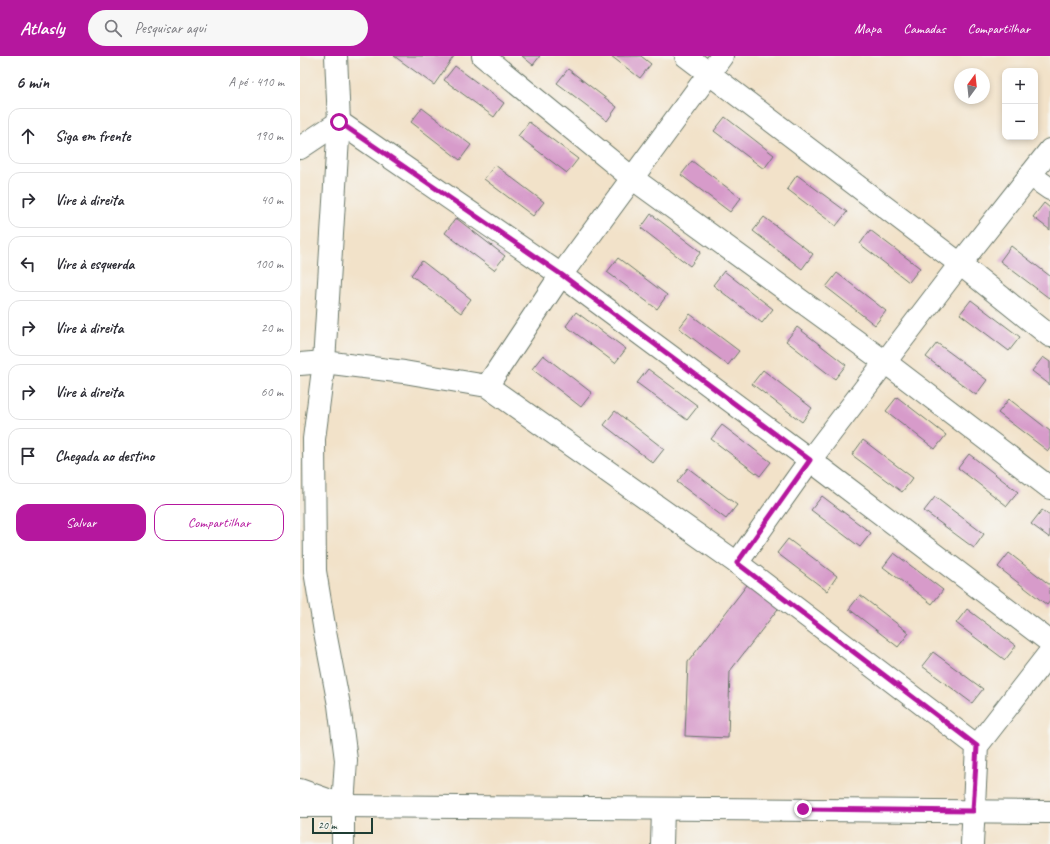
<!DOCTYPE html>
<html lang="pt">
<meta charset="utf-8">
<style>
:root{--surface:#fff;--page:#f7f7f7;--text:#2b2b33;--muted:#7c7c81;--line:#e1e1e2;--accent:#b5179e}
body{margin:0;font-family:Caveat,sans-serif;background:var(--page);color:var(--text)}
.controls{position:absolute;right:12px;top:12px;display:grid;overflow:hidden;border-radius:8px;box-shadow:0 2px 6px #0003}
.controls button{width:36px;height:36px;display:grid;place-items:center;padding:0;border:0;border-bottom:1px solid var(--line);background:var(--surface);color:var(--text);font:20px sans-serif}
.compass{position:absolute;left:654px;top:12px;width:36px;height:36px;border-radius:50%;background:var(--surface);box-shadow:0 2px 6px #0003;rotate:15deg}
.scale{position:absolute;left:12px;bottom:10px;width:61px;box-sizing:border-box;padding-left:4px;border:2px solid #1f3d34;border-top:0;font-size:11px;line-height:14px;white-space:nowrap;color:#1f3d34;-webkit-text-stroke:3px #f6f6f2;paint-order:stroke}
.stop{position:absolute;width:12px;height:12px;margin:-9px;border:3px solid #b5179e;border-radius:50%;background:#fff}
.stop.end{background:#b5179e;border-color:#fff;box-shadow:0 1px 4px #0008}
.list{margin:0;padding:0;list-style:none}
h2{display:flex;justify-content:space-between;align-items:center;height:52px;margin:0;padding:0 16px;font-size:17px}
h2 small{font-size:13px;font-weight:400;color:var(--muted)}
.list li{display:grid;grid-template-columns:26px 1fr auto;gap:12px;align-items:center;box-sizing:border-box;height:56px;margin:0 8px 8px;padding:0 8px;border:1px solid var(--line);border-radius:12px}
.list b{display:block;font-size:15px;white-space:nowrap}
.list em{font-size:13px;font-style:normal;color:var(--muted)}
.actions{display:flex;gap:8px;padding:12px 16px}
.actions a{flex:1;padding:9px 0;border:1px solid var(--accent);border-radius:12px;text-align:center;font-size:14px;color:var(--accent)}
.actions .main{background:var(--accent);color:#fff}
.icon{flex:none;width:22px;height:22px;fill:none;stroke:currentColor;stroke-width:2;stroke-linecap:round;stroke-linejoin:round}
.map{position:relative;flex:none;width:750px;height:788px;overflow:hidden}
header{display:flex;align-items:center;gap:24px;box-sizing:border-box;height:56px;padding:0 20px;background:var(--accent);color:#fff}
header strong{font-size:19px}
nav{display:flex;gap:22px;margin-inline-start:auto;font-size:14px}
.search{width:280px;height:36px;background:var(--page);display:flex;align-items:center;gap:10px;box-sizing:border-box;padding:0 14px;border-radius:22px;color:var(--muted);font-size:15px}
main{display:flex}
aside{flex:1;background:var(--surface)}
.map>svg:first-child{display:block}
.building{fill:#d79bca}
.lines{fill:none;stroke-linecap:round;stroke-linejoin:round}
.street-casing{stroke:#697768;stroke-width:24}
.secondary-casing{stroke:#697768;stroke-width:24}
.street{stroke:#fff;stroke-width:22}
.secondary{stroke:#fff;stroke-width:22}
.route{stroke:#b5179e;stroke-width:5}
</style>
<header>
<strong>Atlasly</strong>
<div class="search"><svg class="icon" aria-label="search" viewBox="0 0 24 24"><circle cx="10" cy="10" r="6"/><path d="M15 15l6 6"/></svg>Pesquisar aqui</div>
<nav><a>Mapa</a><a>Camadas</a><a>Compartilhar</a></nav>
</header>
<main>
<aside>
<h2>6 min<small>A pé · 410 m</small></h2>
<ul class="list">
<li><svg class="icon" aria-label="ahead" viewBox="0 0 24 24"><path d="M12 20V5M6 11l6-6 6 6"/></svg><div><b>Siga em frente</b></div><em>190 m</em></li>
<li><svg class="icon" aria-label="right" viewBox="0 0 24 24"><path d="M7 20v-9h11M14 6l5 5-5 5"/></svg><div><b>Vire à direita</b></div><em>40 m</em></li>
<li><svg class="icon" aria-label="left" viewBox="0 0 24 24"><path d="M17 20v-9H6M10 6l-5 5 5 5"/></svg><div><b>Vire à esquerda</b></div><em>100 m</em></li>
<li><svg class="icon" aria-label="right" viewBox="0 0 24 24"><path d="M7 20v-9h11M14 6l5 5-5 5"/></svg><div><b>Vire à direita</b></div><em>20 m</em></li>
<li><svg class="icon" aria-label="right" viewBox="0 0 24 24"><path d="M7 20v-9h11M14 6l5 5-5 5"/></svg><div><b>Vire à direita</b></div><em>60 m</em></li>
<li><svg class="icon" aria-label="arrive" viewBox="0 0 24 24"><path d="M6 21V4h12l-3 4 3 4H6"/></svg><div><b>Chegada ao destino</b></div></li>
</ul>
<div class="actions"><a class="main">Salvar</a><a>Compartilhar</a></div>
</aside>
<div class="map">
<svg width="750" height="788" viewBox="0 0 750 788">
<rect width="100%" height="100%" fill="#f6f6f2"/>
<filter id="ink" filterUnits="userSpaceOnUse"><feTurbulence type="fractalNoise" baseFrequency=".025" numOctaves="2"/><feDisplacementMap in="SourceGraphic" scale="8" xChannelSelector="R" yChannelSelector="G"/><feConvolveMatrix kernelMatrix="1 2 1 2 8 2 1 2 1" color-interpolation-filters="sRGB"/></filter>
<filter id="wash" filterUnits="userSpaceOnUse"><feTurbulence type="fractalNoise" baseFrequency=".012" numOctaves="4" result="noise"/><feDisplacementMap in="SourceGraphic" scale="16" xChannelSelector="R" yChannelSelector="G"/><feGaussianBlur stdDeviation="0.9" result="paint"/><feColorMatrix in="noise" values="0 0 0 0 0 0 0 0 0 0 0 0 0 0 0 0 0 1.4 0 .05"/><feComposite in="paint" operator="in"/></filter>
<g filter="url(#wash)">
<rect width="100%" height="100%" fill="#f2e2c9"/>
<g id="blocks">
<g class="building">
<polygon points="94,0 154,0 134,29"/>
<polygon points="222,0 240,0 233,9"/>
<polygon points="311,0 341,0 351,8 340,22"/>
<polygon points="155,10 204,47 194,61 144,24"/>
<polygon points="268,13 317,51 307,65 257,27"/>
<polygon points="122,52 171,89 160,104 111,66"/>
<polygon points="425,61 474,99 464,113 414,75"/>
<polygon points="229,66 278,103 267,117 218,80"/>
<polygon points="392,105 441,142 430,156 381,119"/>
<polygon points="195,109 244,146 233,160 184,123"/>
<polygon points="497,119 547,156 536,170 487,133"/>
<polygon points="744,147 750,152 750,174 733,161"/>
<polygon points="351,158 401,196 390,210 341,172"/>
<polygon points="464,161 513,198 502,213 453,175"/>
<polygon points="156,162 205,200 194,214 145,177"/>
<polygon points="570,174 620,212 609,226 560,188"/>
<polygon points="711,190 750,220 750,241 749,242 700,205"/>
<polygon points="318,202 367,239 357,253 307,216"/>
<polygon points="122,205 171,243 161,257 111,219"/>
<polygon points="424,215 473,253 462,267 413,229"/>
<polygon points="537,217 586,255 575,269 526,231"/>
<polygon points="671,244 720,281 709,295 660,258"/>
<polygon points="276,256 326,293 315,307 266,270"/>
<polygon points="390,258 439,295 428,309 379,272"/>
<polygon points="497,271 546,309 535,323 486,285"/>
<polygon points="637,287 687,324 676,339 626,301"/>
<polygon points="243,299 292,337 281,351 232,313"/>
<polygon points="743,301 750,306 750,329 732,315"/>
<polygon points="348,313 398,350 387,364 337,327"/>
<polygon points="463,314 512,352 502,366 452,328"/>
<polygon points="597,341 646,379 635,393 586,355"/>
<polygon points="709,343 750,375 750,392 748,395 698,357"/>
<polygon points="315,355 364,393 353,407 304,369"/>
<polygon points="422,369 471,406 460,420 411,383"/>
<polygon points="563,384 613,422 602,436 552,399"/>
<polygon points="669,398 718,436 707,450 658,412"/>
<polygon points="388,412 437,449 426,463 377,426"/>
<polygon points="522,440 571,477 560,491 511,454"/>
<polygon points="635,441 684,478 674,492 624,455"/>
<polygon points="742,454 750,460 750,482 731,468"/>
<polygon points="488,483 537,520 527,535 477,497"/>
<polygon points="594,497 643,534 632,548 583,511"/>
<polygon points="709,497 750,529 750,545 747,549 698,511"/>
<polygon points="450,525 481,549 430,615 428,682 385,680 388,606"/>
<polygon points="560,539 609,577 598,591 549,553"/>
<polygon points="667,553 716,590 705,604 656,567"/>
<polygon points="633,596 683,633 672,647 622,610"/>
</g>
</g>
</g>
<g filter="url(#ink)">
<use href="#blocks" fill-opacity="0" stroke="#697768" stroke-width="1"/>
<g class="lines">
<g class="street-casing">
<g id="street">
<polyline points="36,0 39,66 24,306 14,383 15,515 25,576 39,649 46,704 43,750 43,788"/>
<polyline points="183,0 332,122 585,306 750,432"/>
<polyline points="386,0 660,208 750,280"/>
<polyline points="0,92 39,66 261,219 510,404 750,586"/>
<polyline points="730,119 750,133"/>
<polyline points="0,308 24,306 104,316 187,330 437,507 677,690 672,788"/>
<polyline points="187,330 261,219 422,0"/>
<polyline points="437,507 510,404 660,208 750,94"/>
<polyline points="677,690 750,596"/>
<polyline points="0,734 42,749"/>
<polyline points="362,788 363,753"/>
</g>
</g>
<g class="secondary-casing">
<polyline id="secondary" points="0,750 43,750 750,756"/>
</g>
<use href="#street" class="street"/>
<use href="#secondary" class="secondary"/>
</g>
</g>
<g class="lines" filter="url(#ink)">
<polyline class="route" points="39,66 262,219 510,404 437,507 677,690 673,755 503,753"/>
</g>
</svg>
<div class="controls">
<button>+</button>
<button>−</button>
</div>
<svg class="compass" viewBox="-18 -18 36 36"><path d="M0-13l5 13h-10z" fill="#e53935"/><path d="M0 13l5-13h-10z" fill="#7c7c81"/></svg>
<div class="scale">20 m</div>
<div class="stop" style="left:39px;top:66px"></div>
<div class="stop end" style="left:503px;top:753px"></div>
</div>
</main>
